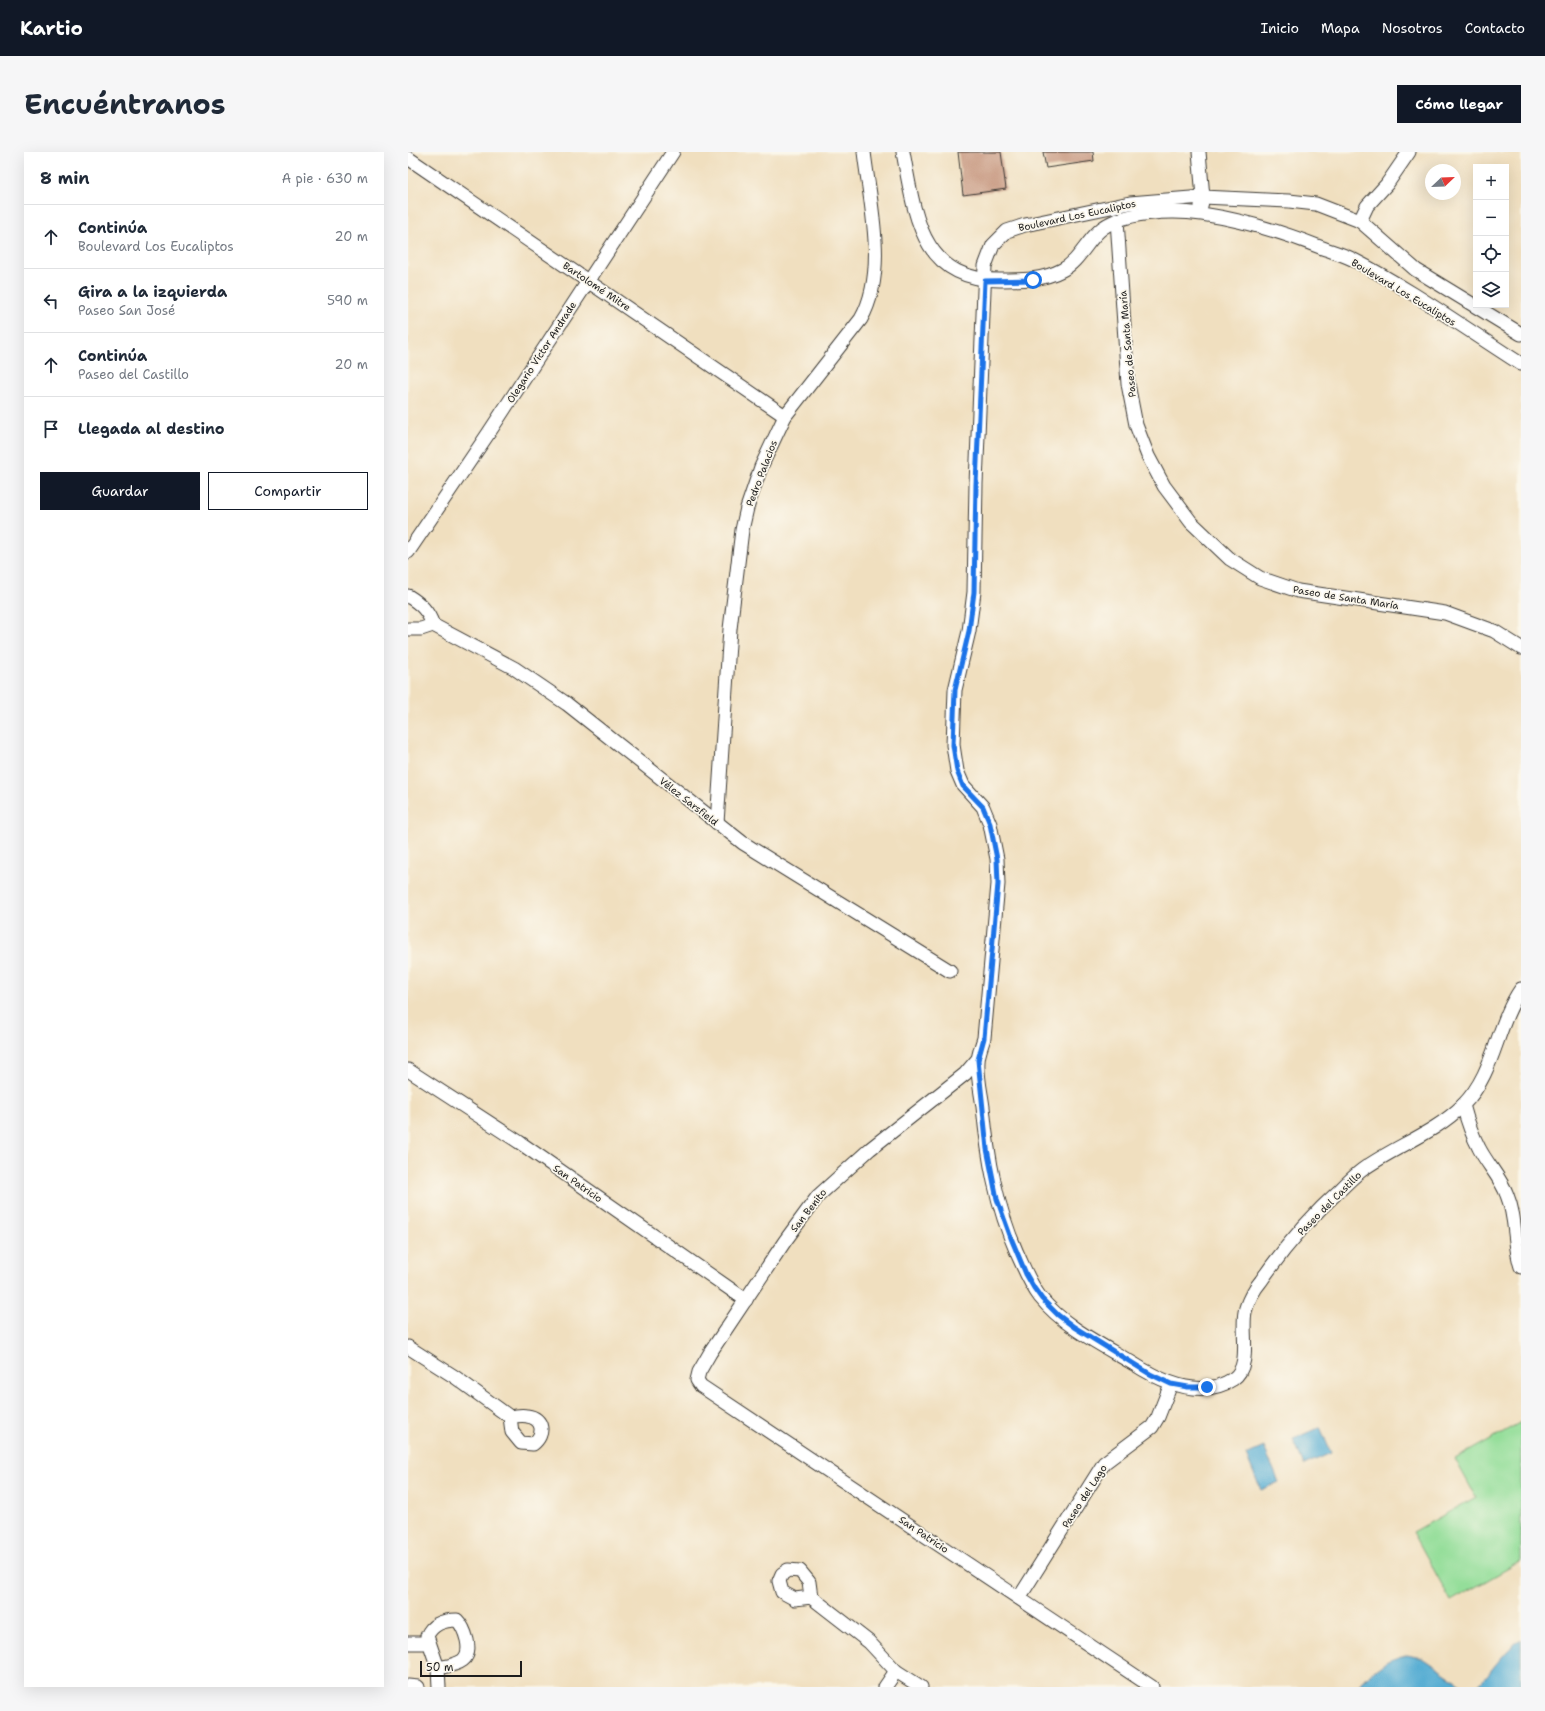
<!DOCTYPE html>
<html lang="es">
<meta charset="utf-8">
<style>
:root{--surface:#fff;--page:#f6f6f7;--text:#1f2937;--muted:#747a83;--line:#e0e1e3;--accent:#111827}
body{margin:0;font-family:"Shantell Sans",sans-serif;background:var(--page);color:var(--text)}
.controls{position:absolute;right:12px;top:12px;display:grid;overflow:hidden;border-radius:0px;box-shadow:0 4px 16px #0002}
.controls button{width:36px;height:36px;display:grid;place-items:center;padding:0;border:0;border-bottom:1px solid var(--line);background:var(--surface);color:var(--text);font:20px sans-serif}
.compass{position:absolute;left:1017px;top:12px;width:36px;height:36px;border-radius:50%;background:var(--surface);box-shadow:0 4px 16px #0002;rotate:67deg}
.scale{position:absolute;left:12px;bottom:10px;width:102px;box-sizing:border-box;padding-left:4px;border:2px solid #1c1c1c;border-top:0;font-size:11px;line-height:14px;white-space:nowrap;color:#1c1c1c;-webkit-text-stroke:3px #fbf7ec;paint-order:stroke}
.stop{position:absolute;width:12px;height:12px;margin:-9px;border:3px solid #1a73e8;border-radius:50%;background:#fff}
.stop.end{background:#1a73e8;border-color:#fff;box-shadow:0 1px 4px #0008}
.list{margin:0;padding:0;list-style:none}
h2{display:flex;justify-content:space-between;align-items:center;height:52px;margin:0;padding:0 16px;font-size:17px}
h2 small{font-size:13px;font-weight:400;color:var(--muted)}
.list li{display:grid;grid-template-columns:26px 1fr auto;gap:12px;align-items:center;box-sizing:border-box;height:64px;padding:0 16px;border-top:1px solid var(--line)}
.list b{display:block;font-size:15px;white-space:nowrap}
.list p{margin:0;font-size:13px;white-space:nowrap;color:var(--muted)}
.list em{font-size:13px;font-style:normal;color:var(--muted)}
.actions{display:flex;gap:8px;padding:12px 16px}
.actions a{flex:1;padding:9px 0;border:1px solid var(--accent);border-radius:0px;text-align:center;font-size:14px;color:var(--accent)}
.actions .main{background:var(--accent);color:#fff}
.icon{flex:none;width:22px;height:22px;fill:none;stroke:currentColor;stroke-width:2;stroke-linecap:round;stroke-linejoin:round}
.map{position:relative;flex:none;width:1113px;height:1535px;overflow:hidden;border-radius:0px}
header{display:flex;align-items:center;gap:24px;box-sizing:border-box;height:56px;padding:0 20px;background:var(--accent);color:#fff}
header strong{font-size:19px}
nav{display:flex;gap:22px;margin-inline-start:auto;font-size:14px}
.intro{display:flex;align-items:center;justify-content:space-between;box-sizing:border-box;height:96px;padding:0 24px}
h1{margin:0;font-size:28px}
.button{padding:10px 18px;border-radius:0px;background:var(--accent);color:#fff;font-size:14px;font-weight:700}
main{display:flex;gap:24px;padding:0 24px}
aside{flex:1;background:var(--surface);border-radius:0px;box-shadow:0 4px 16px #0002}
.map>svg:first-child{display:block}
.green{fill:#94de9a;stroke:#587d5b}
.water{fill:#57add3;stroke:#3a6478}
.building{fill:#c89981}
.lines{fill:none;stroke-linecap:round;stroke-linejoin:round}
.street-casing{stroke:#3c3934;stroke-width:15}
.street{stroke:#fff;stroke-width:13}
.route{stroke:#1a73e8;stroke-width:5}
.labels{text-anchor:middle;stroke-width:3.5;stroke-linejoin:round;paint-order:stroke}
.street-label{font-size:10px;fill:#1c1c1c;stroke:#fbf7ec}
</style>
<header>
<strong>Kartio</strong>
<nav><a>Inicio</a><a>Mapa</a><a>Nosotros</a><a>Contacto</a></nav>
</header>
<div class="intro"><h1>Encuéntranos</h1><a class="button">Cómo llegar</a></div>
<main>
<aside>
<h2>8 min<small>A pie · 630 m</small></h2>
<ul class="list">
<li><svg class="icon" aria-label="ahead" viewBox="0 0 24 24"><path d="M12 20V5M6 11l6-6 6 6"/></svg><div><b>Continúa</b><p>Boulevard Los Eucaliptos</p></div><em>20 m</em></li>
<li><svg class="icon" aria-label="left" viewBox="0 0 24 24"><path d="M17 20v-9H6M10 6l-5 5 5 5"/></svg><div><b>Gira a la izquierda</b><p>Paseo San José</p></div><em>590 m</em></li>
<li><svg class="icon" aria-label="ahead" viewBox="0 0 24 24"><path d="M12 20V5M6 11l6-6 6 6"/></svg><div><b>Continúa</b><p>Paseo del Castillo</p></div><em>20 m</em></li>
<li><svg class="icon" aria-label="arrive" viewBox="0 0 24 24"><path d="M6 21V4h12l-3 4 3 4H6"/></svg><div><b>Llegada al destino</b></div></li>
</ul>
<div class="actions"><a class="main">Guardar</a><a>Compartir</a></div>
</aside>
<div class="map">
<svg width="1113" height="1535" viewBox="0 0 1113 1535">
<rect width="100%" height="100%" fill="#fbf7ec"/>
<filter id="ink" filterUnits="userSpaceOnUse"><feTurbulence type="fractalNoise" baseFrequency=".025" numOctaves="2"/><feDisplacementMap in="SourceGraphic" scale="8" xChannelSelector="R" yChannelSelector="G"/><feConvolveMatrix kernelMatrix="1 2 1 2 8 2 1 2 1" color-interpolation-filters="sRGB"/></filter>
<filter id="wash" filterUnits="userSpaceOnUse"><feTurbulence type="fractalNoise" baseFrequency=".012" numOctaves="4" result="noise"/><feDisplacementMap in="SourceGraphic" scale="16" xChannelSelector="R" yChannelSelector="G"/><feGaussianBlur stdDeviation="0.9" result="paint"/><feColorMatrix in="noise" values="0 0 0 0 0 0 0 0 0 0 0 0 0 0 0 0 0 1.4 0 .05"/><feComposite in="paint" operator="in"/></filter>
<g filter="url(#wash)">
<rect width="100%" height="100%" fill="#f0dfbf"/>
<polygon class="green" points="1113,1270 1113,1409 1043,1449 1005,1380 1068,1345 1047,1307"/>
<g class="water">
<polygon points="912,1275 923,1301 896,1313 885,1287"/>
<polygon points="856,1295 871,1330 853,1338 838,1303"/>
<path d="M 1113,1487 L 1113,1535 L 1069,1535 C 1084,1519 1095,1500 1113,1487 Z"/>
<path d="M 998,1503 L 1014,1506 L 1057,1535 L 949,1535 C 964,1520 977,1507 998,1503 Z"/>
</g>
<g id="blocks">
<g class="building">
<polygon points="550,0 593,0 598,37 555,43"/>
<polygon points="635,0 685,0 686,9 638,16"/>
</g>
</g>
</g>
<g filter="url(#ink)">
<use href="#blocks" fill-opacity="0" stroke="#3c3934" stroke-width="1"/>
<g class="lines">
<g class="street-casing">
<g id="street">
<path d="M 495,0 C 507,64 513,130 595,128 C 616,128 635,128 654,118 C 670,110 678,91 691,79 C 712,59 766,58 794,62 C 834,68 874,80 912,95 C 922,99 934,102 944,107 C 1001,136 1058,177 1113,212"/>
<polyline points="791,0 795,45 793,54"/>
<polyline points="0,6 377,264"/>
<polyline points="709,68 720,232 728,273 740,304 756,334 783,370 822,407 852,426 890,439 1037,461 1086,479 1113,496"/>
<polyline points="952,69 959,54 979,32 1001,0"/>
<path d="M 1113,182 L 1008,118 L 952,69 L 908,52 L 881,49 L 795,45 L 722,51 L 617,73 L 599,79 L 585,93 L 577,114 L 568,332 L 566,440 L 561,479 L 547,538 L 545,593 L 549,619 L 555,633 L 575,655 L 582,672 L 589,707 L 590,732 L 576,886 C 574,893 570,902 570,910 C 569,924 573,940 575,955 C 580,1007 588,1053 609,1101 C 616,1116 622,1132 632,1145 C 656,1175 694,1193 726,1212 C 754,1230 793,1248 825,1227 C 844,1214 833,1180 837,1160 C 839,1150 846,1137 853,1129 C 876,1096 902,1065 932,1038 C 939,1031 946,1024 954,1018 C 987,994 1026,982 1055,953 C 1087,921 1088,873 1113,837"/>
<polyline points="0,400 80,282 265,0"/>
<path d="M 0,444 C 13,452 20,459 25,473 L 13,477 L 0,477"/>
<polyline points="25,473 106,516 159,552 335,691 542,819"/>
<path d="M 309,671 L 322,477 L 334,378 L 339,356 L 353,315 L 377,264 L 453,167 C 480,119 462,52 456,0"/>
<polyline points="569,908 557,922 462,997 410,1044 377,1089 302,1201 291,1220 289,1228 293,1234 744,1535"/>
<polyline points="0,918 111,990 338,1148"/>
<path d="M 1055,953 C 1059,968 1064,983 1071,996 C 1079,1012 1093,1026 1099,1043 C 1109,1067 1105,1091 1113,1115"/>
<path d="M 0,1195 L 47,1225 L 102,1265 C 107,1264 114,1263 119,1264 C 136,1266 137,1283 125,1292 L 113,1291 L 104,1280 L 102,1265"/>
<polyline points="403,1445 401,1430 392,1419 380,1418 374,1422 371,1429 374,1440 387,1447 403,1445 461,1490 488,1519 513,1535"/>
<polyline points="611,1446 696,1311 744,1275 750,1265 763,1232"/>
<polyline points="0,1491 21,1491"/>
<path d="M 30,1516 C 49,1512 64,1511 59,1488 C 57,1480 55,1474 49,1468 C 36,1468 24,1472 19,1484 L 30,1516 L 31,1535"/>
<polyline points="0,1534 10,1535"/>
<polyline points="477,1535 488,1519"/>
</g>
</g>
<use href="#street" class="street"/>
</g>
</g>
<g class="lines" filter="url(#ink)">
<polyline class="route" points="625,128 577,129 568,332 566,440 561,479 547,538 545,593 549,619 555,634 575,655 582,672 589,707 590,732 576,886 570,908 579,997 589,1047 603,1086 618,1122 626,1136 634,1147 650,1163 666,1175 742,1222 763,1232 780,1235 799,1235"/>
</g>
<g class="labels">
<g class="street-label">
<text transform="translate(669 63) rotate(-12)" y="4">Boulevard Los Eucaliptos</text>
<text transform="translate(189 134) rotate(34)" y="4">Bartolomé Mitre</text>
<text transform="translate(996 140) rotate(31)" y="4">Boulevard Los Eucaliptos</text>
<text transform="translate(719 192) rotate(-95)" y="4">Paseo de Santa María</text>
<text transform="translate(133 200) rotate(-57)" y="4">Olegario Víctor Andrade</text>
<text transform="translate(353 321) rotate(-69)" y="4">Pedro Palacios</text>
<text transform="translate(938 445) rotate(9)" y="4">Paseo de Santa María</text>
<text transform="translate(281 649) rotate(38)" y="4">Vélez Sarsfield</text>
<text transform="translate(170 1031) rotate(35)" y="4">San Patricio</text>
<text transform="translate(921 1051) rotate(-45)" y="4">Paseo del Castillo</text>
<text transform="translate(400 1058) rotate(-52)" y="4">San Benito</text>
<text transform="translate(676 1344) rotate(-57)" y="4">Paseo del Lago</text>
<text transform="translate(516 1382) rotate(34)" y="4">San Patricio</text>
</g>
</g>
</svg>
<div class="controls">
<button>+</button>
<button>−</button>
<button><svg class="icon" aria-label="locate" viewBox="0 0 24 24"><circle cx="12" cy="12" r="6"/><path d="M12 2v4M12 18v4M2 12h4M18 12h4"/></svg></button>
<button><svg class="icon" aria-label="layers" viewBox="0 0 24 24"><path d="M12 4l9 5-9 5-9-5zM3 14l9 5 9-5"/></svg></button>
</div>
<svg class="compass" viewBox="-18 -18 36 36"><path d="M0-13l5 13h-10z" fill="#e53935"/><path d="M0 13l5-13h-10z" fill="#747a83"/></svg>
<div class="scale">50 m</div>
<div class="stop" style="left:625px;top:128px"></div>
<div class="stop end" style="left:799px;top:1235px"></div>
</div>
</main>
